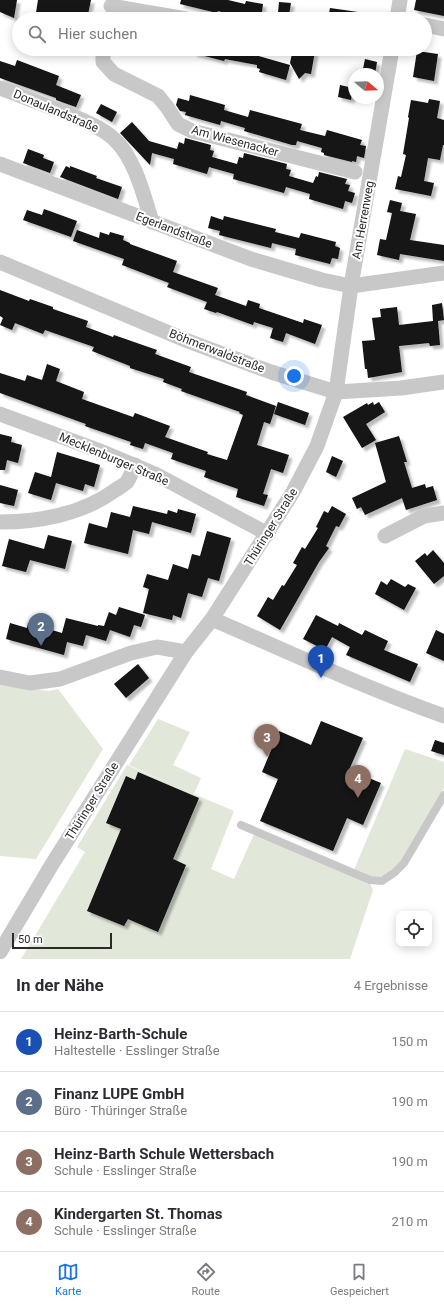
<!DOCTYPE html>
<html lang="de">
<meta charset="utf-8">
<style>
:root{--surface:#fff;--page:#f2f2f3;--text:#2b2b33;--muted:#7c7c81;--line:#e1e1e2;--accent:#1a73e8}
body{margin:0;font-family:Roboto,sans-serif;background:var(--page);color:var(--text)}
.controls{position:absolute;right:12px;bottom:12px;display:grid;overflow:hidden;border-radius:8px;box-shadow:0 2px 10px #0003}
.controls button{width:36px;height:36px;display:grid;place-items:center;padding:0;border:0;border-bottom:1px solid var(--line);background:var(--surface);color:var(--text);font:20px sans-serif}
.compass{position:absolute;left:348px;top:68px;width:36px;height:36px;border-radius:50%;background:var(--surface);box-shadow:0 2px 10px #0003;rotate:109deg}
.scale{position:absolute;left:12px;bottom:10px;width:100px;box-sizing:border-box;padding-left:4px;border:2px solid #2b2b2b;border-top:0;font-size:11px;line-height:14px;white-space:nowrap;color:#2b2b2b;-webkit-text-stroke:3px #fff;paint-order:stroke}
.you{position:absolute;left:294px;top:376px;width:14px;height:14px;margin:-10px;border:3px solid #fff;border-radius:50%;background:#1a73e8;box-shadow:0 0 0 6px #1a73e833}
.badge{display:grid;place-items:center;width:26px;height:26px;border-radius:50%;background:var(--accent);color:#fff;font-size:13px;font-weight:700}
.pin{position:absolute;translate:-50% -33px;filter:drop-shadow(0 1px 2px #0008)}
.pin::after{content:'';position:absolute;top:21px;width:14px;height:12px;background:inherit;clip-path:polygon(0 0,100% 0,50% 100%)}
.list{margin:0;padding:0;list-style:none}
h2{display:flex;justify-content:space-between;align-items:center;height:52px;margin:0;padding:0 16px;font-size:17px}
h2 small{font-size:13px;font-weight:400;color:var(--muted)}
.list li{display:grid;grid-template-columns:26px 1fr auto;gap:12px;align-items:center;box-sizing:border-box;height:60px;padding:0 16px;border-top:1px solid var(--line)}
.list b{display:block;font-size:15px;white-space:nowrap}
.list p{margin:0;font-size:13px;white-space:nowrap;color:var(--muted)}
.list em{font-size:13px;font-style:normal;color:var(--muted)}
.icon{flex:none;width:22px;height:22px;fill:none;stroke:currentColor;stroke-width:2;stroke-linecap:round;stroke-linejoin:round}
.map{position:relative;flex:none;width:444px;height:959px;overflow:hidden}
.search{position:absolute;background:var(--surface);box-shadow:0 2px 10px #0003;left:12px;right:12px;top:12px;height:44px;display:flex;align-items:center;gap:10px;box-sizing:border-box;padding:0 14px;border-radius:22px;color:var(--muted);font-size:15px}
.sheet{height:292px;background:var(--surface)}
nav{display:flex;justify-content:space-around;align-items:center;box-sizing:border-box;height:56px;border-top:1px solid var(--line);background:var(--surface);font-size:11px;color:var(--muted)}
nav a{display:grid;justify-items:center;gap:2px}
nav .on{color:var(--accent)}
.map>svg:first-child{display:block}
.green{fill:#e1e8da}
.building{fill:#121212;filter:url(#shadow)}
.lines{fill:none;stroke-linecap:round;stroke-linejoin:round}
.service{stroke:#c8c8c8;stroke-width:8}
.minor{stroke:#c8c8c8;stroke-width:15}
.labels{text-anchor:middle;stroke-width:4;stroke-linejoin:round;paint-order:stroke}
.street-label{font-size:12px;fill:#2b2b2b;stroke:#fff}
</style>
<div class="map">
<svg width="444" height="959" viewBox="0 0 444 959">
<defs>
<filter id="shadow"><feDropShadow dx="3.5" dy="3.5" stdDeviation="1" flood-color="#0004"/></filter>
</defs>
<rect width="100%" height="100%" fill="#fff"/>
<g class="green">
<polygon points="0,683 48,691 58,689 103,749 36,859 0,856"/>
<polygon points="158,719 190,732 173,765 201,778 194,794 234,811 211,869 234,879 254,834 370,884 373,890 350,959 21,959 85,852 77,847 127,765 171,784 129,765"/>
<polygon points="405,749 444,762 444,788 402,860 388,873 381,877 373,878 354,870"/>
</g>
<g class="building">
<polygon points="0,0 17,0 14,18 0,12"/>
<polygon points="38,0 91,0 87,19 35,19"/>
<polygon points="181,0 228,0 245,4 246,1 263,4 261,19 250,19 218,11 217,13 180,4"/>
<polygon points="416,0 444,0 444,16 414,10"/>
<polygon points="279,2 291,3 289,15 278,13"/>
<polygon points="330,8 365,13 364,19 328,19"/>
<polygon points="194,49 256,49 255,55 290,65 286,80 259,72 260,69 257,68 257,65 225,59 224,61 193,53"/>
<polygon points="293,49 305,49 315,51 311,74 305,73 299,79 290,63"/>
<polygon points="417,51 438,54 434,81 413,77"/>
<polygon points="365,59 377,62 375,74 362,74"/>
<polygon points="17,60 59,76 56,85 81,95 76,107 56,100 56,98 0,78 0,61 15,66"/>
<polygon points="340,85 353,88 351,100 338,97"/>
<polygon points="190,95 225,105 224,110 248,117 250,110 302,124 300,130 325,136 327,130 362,140 360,145 366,146 364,158 357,156 356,162 352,161 352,162 324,155 324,153 321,152 322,148 297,141 296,145 292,145 244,131 245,128 221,121 220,125 185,115 186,112 180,111 176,105 178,98 189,101"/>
<polygon points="429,99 440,101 437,118 444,120 444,145 443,145 440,160 428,158 424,181 434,183 431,196 395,189 398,176 401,177 406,155 403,154 409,118 408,117 411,100 428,103"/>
<polygon points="101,104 117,112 112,122 96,113"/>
<polygon points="132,122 149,141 177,149 179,142 184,144 185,138 211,145 210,150 214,151 212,157 237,164 239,157 243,158 244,153 287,164 286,169 291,170 289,176 313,183 316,176 318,177 319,172 347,179 345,184 350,185 348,191 355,193 352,203 345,201 343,209 309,199 310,194 286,187 284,193 233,179 234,174 209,167 207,174 173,164 174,159 152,153 150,165 120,133"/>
<polygon points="28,149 44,155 43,158 54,162 50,173 23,163"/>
<polygon points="66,166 70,168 70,166 97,176 96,178 122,187 118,199 60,177"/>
<polygon points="390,200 402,203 400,211 416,214 410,240 444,245 444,261 400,254 399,260 377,255 380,239 386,240 392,213 387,212"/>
<polygon points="44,209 77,221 71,237 23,220 27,210 42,215"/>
<polygon points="211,216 223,220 224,216 276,229 275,232 299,238 301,233 336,242 335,246 340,248 338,259 332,258 330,264 295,255 296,249 272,243 271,248 219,235 220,231 208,228"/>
<polygon points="77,230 99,238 100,232 109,235 110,232 124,236 123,240 130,243 130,244 177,261 173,272 218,288 215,295 246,306 248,300 260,304 259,308 303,323 304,319 322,325 315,344 286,333 283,342 270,338 273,328 254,322 253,325 217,312 216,313 204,309 207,302 167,287 169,283 122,265 124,259 73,241"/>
<polygon points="0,290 29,301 30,299 53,307 53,309 88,321 86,327 113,337 114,335 157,350 155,354 191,367 189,372 247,392 246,395 276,406 270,424 264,422 257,445 289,455 283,473 271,469 263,494 268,495 264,506 236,497 238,489 204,477 206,471 171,459 173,453 145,443 143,449 130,445 131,442 85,426 86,424 0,393 0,373 25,381 27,375 42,380 47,364 60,369 56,381 84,392 82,399 133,417 135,413 170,426 165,437 208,452 207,454 227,460 243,415 239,413 240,412 181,391 182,389 163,382 164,379 130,368 130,366 92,351 94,347 45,330 43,334 15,323 12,330 0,325 3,318 0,316"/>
<polygon points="442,303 444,320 438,321 440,345 430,346 429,343 399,346 402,372 368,378 367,369 365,369 362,341 375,340 372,318 381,317 380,309 397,307 399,325 433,321 432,305"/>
<polygon points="278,402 309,413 305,425 274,414"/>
<polygon points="373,402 374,405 379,402 385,412 366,424 376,440 362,448 343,417 367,403 368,405"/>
<polygon points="0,434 12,437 11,442 22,445 18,463 7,460 5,470 0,470"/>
<polygon points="399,436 407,462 404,462 412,488 425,484 426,488 433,486 437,500 406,510 402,498 365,515 361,507 357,509 352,498 386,482 375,443"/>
<polygon points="57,452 100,465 94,487 85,484 83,491 56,483 51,500 28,493 35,472 51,477"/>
<polygon points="332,456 343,461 336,477 326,472"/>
<polygon points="0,485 18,490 14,506 0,503"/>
<polygon points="133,506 167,514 168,510 177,513 178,509 196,514 191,533 152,522 149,534 133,530 128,554 84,543 89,523 107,528 111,512 130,517"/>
<polygon points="332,506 346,514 339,527 336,526 326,546 329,548 319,562 280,630 257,616 268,597 273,600 282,585 284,586 297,565 293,563 302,547 305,549 318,528 316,527 324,511 328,513"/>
<polygon points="207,531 231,538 219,581 208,578 202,597 188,593 181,618 173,615 172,620 143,613 149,589 143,587 147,574 168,580 173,564 188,569 192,554 200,556"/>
<polygon points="48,535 72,541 65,569 30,560 26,572 2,566 9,539 44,549"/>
<polygon points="433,550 444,563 444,576 434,584 415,561 425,553 427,556"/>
<polygon points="391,579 405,587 408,584 416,588 404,610 375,594 381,581 387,585"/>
<polygon points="119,607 145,615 141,627 134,625 130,637 110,630 106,641 86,635 83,646 67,642 64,655 6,639 10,623 27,628 28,623 62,633 66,618 98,626 98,625 104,626 109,612 116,615"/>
<polygon points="316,615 338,626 339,623 362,635 365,630 388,641 384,650 418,664 410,682 346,655 350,647 332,637 325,650 303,639"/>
<polygon points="436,630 444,634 444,661 426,653"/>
<polygon points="138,664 149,678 126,698 114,684"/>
<polygon points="321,721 363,738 349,770 381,783 363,825 347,818 333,851 260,821 278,779 262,772 279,731 311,745"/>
<polygon points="435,740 444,743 444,755 431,751"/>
<polygon points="138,772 199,798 173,859 186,865 158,932 128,919 124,926 87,911 121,829 106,823 126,776 135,780"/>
</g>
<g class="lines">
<polyline class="service" points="241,825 351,872 370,880 382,881 394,873 404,863 444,795"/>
<g class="minor">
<polyline points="111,6 186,19"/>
<polyline points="397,19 400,0"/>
<polyline points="425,25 444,29"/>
<polyline points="103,49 103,62 114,74 158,96 167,107 178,124 192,131 355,172"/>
<path d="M 0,88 C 22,96 44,105 66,113 C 82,120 101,127 114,139 C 135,158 144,196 152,222"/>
<polyline points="0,164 251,259 322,280 351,286 444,273"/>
<polyline points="0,262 188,341 271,372 336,392 401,388 444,382"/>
<polyline points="0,414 100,451 157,475 268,534"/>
<path d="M 0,522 C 39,522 82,514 114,491 C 118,488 124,485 127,482 C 130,477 133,470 135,465"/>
<polyline points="385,536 424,516 444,513"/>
<path d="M 212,619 C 289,652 365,688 444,716"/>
<polyline points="0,677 30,683 60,679 131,653 157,647 186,652"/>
<polyline points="0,952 51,866 186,652 212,619 293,492 317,446 336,392 351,286 392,49"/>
</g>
</g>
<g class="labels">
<g class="street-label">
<text transform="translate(56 111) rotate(23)" y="4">Donaulandstraße</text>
<text transform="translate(235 141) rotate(15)" y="4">Am Wiesenacker</text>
<text transform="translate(363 220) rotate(-80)" y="4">Am Herrenweg</text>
<text transform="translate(174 230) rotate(21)" y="4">Egerlandstraße</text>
<text transform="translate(217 351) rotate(21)" y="4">Böhmerwaldstraße</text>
<text transform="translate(114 459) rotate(23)" y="4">Mecklenburger Straße</text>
<text transform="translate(271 527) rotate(-58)" y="4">Thüringer Straße</text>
<text transform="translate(92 801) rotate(-58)" y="4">Thüringer Straße</text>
</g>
</g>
</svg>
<div class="controls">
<button><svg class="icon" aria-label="locate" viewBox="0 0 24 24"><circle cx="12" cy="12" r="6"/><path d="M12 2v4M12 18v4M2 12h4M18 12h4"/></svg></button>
</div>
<svg class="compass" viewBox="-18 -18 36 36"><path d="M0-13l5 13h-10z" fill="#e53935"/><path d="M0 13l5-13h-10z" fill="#7c7c81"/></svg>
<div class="scale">50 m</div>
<div class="you"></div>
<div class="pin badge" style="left:321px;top:678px;background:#1a4fb4">1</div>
<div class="pin badge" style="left:41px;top:646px;background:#5c6f8a">2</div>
<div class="pin badge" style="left:267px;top:757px;background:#8d6e63">3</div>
<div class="pin badge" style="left:358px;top:798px;background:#8d6e63">4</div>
<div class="search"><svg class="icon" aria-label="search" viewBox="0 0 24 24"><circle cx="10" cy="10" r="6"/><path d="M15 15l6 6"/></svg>Hier suchen</div>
</div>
<section class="sheet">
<h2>In der Nähe<small>4 Ergebnisse</small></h2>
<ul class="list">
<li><span class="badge" style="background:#1a4fb4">1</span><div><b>Heinz-Barth-Schule</b><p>Haltestelle · Esslinger Straße</p></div><em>150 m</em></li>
<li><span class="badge" style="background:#5c6f8a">2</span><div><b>Finanz LUPE GmbH</b><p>Büro · Thüringer Straße</p></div><em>190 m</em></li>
<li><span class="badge" style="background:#8d6e63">3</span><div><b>Heinz-Barth Schule Wettersbach</b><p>Schule · Esslinger Straße</p></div><em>190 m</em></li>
<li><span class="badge" style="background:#8d6e63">4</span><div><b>Kindergarten St. Thomas</b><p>Schule · Esslinger Straße</p></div><em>210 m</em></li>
</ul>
</section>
<nav>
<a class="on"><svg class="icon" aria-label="map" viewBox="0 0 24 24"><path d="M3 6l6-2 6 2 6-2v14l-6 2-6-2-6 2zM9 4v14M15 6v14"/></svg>Karte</a>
<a><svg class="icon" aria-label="directions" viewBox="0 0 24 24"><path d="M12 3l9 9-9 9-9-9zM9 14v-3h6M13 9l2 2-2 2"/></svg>Route</a>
<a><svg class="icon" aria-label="saved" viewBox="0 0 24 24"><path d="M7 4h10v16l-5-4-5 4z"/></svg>Gespeichert</a>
</nav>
